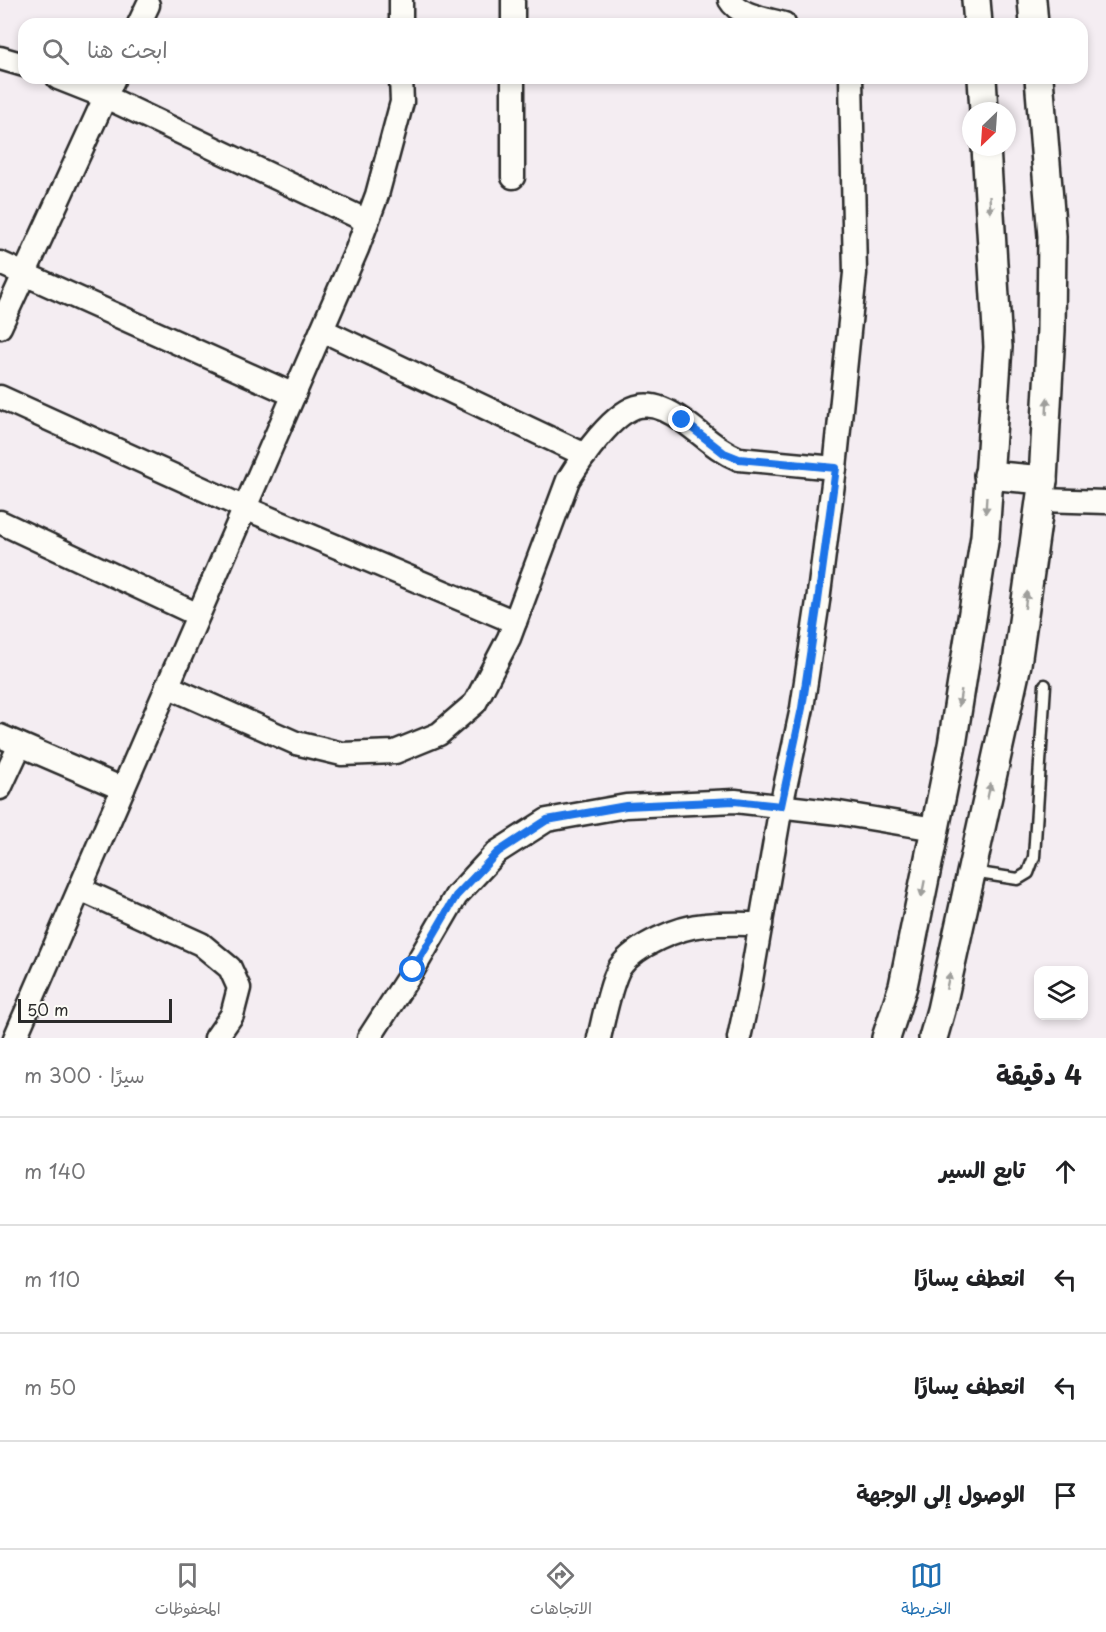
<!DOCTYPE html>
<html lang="ar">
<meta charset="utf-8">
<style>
:root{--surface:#fff;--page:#f6f6f6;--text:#202124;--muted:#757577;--line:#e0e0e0;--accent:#1f6fb2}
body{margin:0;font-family:"Playpen Sans","Playpen Sans Arabic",sans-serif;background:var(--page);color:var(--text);direction:rtl}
.controls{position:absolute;right:18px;bottom:18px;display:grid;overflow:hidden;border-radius:12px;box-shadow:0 3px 9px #0003}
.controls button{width:54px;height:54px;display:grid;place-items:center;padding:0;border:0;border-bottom:2px solid var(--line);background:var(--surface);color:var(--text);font:30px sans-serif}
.compass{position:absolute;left:962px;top:102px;width:54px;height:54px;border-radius:50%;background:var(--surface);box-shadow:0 3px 9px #0003;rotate:205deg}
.scale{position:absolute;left:18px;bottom:15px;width:154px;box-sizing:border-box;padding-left:6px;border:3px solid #2b2b2b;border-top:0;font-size:16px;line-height:21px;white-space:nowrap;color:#2b2b2b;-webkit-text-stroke:4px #fdfcf7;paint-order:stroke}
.stop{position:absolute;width:18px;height:18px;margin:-14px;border:4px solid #1a73e8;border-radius:50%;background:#fff}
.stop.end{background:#1a73e8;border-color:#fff;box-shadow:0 2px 6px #0008}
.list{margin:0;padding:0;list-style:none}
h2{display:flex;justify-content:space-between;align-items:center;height:78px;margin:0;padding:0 24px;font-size:26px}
h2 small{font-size:20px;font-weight:400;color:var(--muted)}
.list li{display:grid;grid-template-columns:39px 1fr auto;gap:18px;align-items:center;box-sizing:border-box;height:108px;padding:0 24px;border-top:2px solid var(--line)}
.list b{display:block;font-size:22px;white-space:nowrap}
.list em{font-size:20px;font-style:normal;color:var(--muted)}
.icon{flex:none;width:33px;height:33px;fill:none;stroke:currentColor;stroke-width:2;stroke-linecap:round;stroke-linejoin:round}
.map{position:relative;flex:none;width:1106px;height:1038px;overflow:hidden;direction:ltr}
.search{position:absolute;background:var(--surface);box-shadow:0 3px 9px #0003;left:18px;right:18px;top:18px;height:66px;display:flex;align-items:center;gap:15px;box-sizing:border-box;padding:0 21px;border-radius:18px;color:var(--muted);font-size:22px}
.sheet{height:510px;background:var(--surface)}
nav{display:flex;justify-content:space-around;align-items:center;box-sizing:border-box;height:84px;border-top:2px solid var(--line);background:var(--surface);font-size:16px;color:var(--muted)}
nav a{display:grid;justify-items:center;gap:3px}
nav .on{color:var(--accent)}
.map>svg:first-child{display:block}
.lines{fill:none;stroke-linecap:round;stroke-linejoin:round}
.service-casing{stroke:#2b2b2b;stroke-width:15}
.minor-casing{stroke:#2b2b2b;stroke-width:27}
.tertiary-casing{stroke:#2b2b2b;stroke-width:32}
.service{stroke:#fdfcf7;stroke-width:10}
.minor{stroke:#fdfcf7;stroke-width:22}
.tertiary{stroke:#fdfcf7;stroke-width:27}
.oneway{fill:#9e9e9b}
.route{stroke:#1a73e8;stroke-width:8}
</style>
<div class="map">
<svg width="1106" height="1038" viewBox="0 0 1106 1038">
<rect width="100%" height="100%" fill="#f4edf2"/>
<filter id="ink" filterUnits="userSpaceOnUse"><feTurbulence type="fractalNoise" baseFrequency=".0167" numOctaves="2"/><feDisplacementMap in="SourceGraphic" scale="12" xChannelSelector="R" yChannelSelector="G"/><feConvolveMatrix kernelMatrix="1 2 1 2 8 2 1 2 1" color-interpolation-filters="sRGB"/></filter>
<g filter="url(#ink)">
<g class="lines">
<g class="service-casing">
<polyline id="service" points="972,872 1018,879 1028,873 1034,857 1045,685"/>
</g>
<g class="minor-casing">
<g id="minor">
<polyline points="513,0 513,24"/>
<path d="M 730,0 C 739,16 768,19 784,24"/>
<polyline points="139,24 148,5"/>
<polyline points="401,24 401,0"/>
<polyline points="0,58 24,65"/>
<polyline points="58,78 106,97 367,221"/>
<polyline points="513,78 513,177"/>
<polyline points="0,263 294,395"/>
<polyline points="0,327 114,78"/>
<polyline points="322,330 585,455"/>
<polyline points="0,397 245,508 515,622"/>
<polyline points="1040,500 1106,502"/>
<polyline points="0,522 198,615"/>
<path d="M 167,686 L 296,743 L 342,754 L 395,752 L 439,734 L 475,703 L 509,638 L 568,480 C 581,459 614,410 640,406 C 655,403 671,412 682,420 C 702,434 717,450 739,459 L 835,468"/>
<polyline points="0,736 123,789"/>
<polyline points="0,788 20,745"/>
<polyline points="80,889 201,944 230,968 239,988 232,1015 216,1038"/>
<polyline points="15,1038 357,249 377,195 402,102 401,78"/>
<polyline points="369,1038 413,970 456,896 497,852 547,820 626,806 735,801 839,813 935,829"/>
<path d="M 599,1038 C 603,1021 611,981 620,967 C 636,945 679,927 705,925 C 724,923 743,924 761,924"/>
<polyline points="739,1038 750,986 781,806 802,708 818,601 835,468 855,273 851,78"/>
</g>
</g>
<g class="tertiary-casing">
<g id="tertiary">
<polyline points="976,0 978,24"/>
<polyline points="1032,0 1034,24"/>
<polyline points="982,78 984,111"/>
<polyline points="988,475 1043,480"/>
<polyline points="886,1038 903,986 952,745 985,536 998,347 986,147"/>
<polyline points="933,1038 941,1010 1017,664 1043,480 1051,330 1052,236 1039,78"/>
</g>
</g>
<use href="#service" class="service"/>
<use href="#minor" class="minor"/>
<use href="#tertiary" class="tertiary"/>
</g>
<defs><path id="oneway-solid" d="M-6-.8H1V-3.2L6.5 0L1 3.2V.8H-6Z" transform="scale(1.5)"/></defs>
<g class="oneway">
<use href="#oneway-solid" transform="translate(990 205) rotate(87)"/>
<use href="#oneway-solid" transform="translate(1047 406) rotate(-87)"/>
<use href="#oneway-solid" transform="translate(986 505) rotate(93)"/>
<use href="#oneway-solid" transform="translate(1026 600) rotate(-82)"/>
<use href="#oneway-solid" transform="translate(960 698) rotate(99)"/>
<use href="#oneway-solid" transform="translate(989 791) rotate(-78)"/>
<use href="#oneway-solid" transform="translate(923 889) rotate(101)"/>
<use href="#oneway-solid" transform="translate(948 981) rotate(-78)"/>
</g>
</g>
<g class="lines" filter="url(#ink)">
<polyline class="route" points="413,970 456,896 498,852 547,820 626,806 735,801 781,806 802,708 818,601 836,468 739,459 724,453 682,420"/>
</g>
</svg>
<div class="controls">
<button><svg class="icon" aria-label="layers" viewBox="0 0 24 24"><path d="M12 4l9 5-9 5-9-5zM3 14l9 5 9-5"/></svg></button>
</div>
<svg class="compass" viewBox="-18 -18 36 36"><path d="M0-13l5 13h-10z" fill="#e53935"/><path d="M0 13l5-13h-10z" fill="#757577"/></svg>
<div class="scale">50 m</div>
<div class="stop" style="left:413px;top:970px"></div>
<div class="stop end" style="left:682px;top:420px"></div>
<div class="search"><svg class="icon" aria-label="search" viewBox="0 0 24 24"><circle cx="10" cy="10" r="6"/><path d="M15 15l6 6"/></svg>ابحث هنا</div>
</div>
<section class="sheet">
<h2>4 دقيقة<small>سيرًا · 300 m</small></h2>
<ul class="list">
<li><svg class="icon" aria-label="ahead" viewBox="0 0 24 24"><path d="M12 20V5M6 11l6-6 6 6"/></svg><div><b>تابع السير</b></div><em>140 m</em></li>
<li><svg class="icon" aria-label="left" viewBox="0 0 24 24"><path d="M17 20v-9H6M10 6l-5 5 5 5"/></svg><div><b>انعطف يسارًا</b></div><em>110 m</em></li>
<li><svg class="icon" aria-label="left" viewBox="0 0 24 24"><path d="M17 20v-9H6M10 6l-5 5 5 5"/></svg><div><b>انعطف يسارًا</b></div><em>50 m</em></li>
<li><svg class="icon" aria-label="arrive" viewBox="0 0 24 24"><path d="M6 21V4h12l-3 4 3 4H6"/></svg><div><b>الوصول إلى الوجهة</b></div></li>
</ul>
</section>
<nav>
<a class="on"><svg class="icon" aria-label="map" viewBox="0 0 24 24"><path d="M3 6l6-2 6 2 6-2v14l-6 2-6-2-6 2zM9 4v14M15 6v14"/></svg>الخريطة</a>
<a><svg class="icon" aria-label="directions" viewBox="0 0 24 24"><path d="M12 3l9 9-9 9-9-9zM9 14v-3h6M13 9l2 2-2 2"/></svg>الاتجاهات</a>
<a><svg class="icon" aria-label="saved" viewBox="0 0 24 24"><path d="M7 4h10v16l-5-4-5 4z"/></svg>المحفوظات</a>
</nav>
